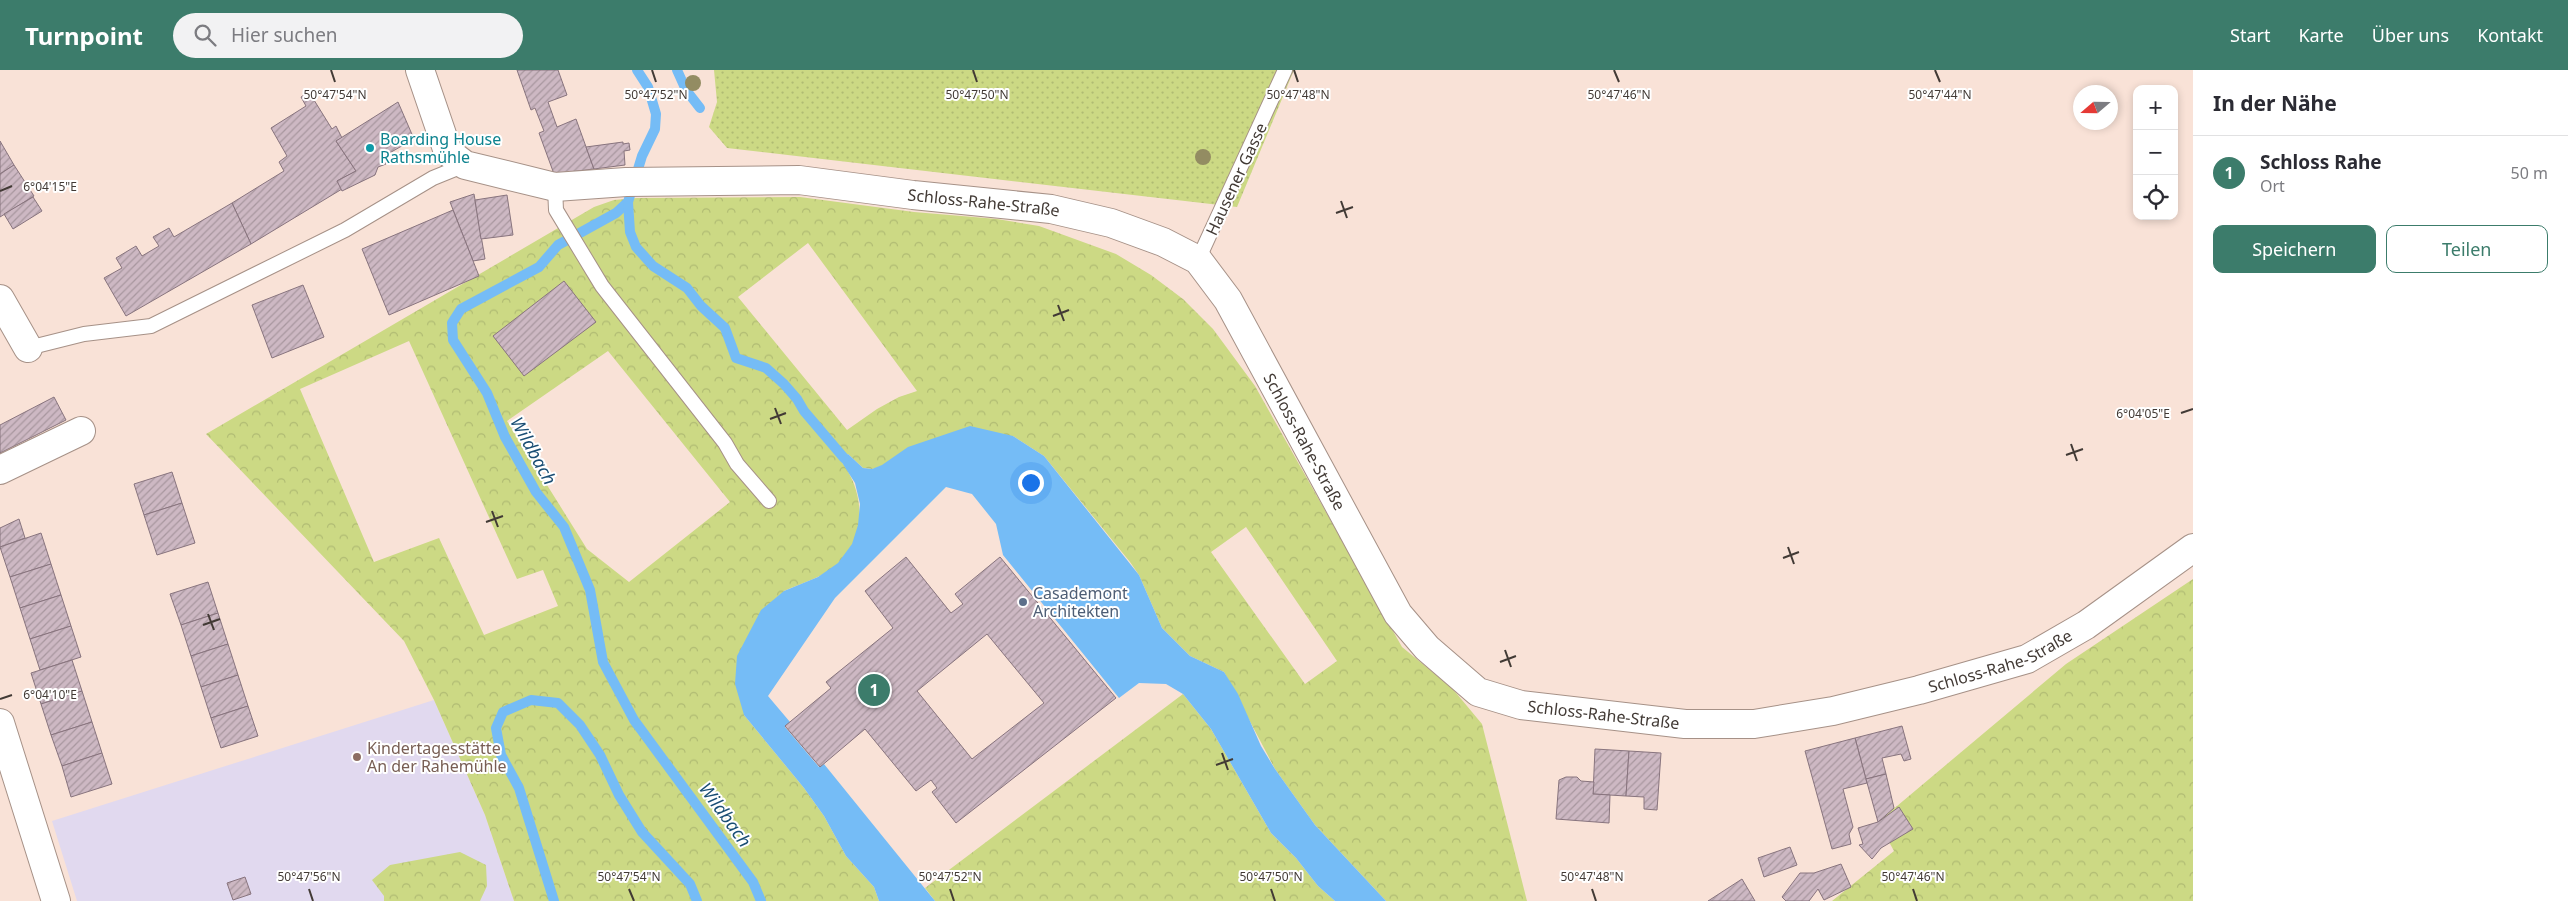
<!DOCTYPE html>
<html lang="de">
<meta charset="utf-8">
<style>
:root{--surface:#fff;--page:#f2f2f3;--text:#2b2b33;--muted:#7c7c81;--line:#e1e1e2;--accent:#3c7c6b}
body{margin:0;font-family:"Noto Sans",sans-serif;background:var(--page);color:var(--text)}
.controls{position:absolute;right:15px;top:15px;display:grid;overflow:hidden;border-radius:10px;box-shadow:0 2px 8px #0003}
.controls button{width:45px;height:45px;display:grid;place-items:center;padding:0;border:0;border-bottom:1px solid var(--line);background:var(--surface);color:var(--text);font:25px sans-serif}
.compass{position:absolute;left:2073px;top:15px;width:45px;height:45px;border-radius:50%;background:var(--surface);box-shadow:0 2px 8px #0003;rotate:250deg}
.you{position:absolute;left:1030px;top:412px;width:18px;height:18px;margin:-12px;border:4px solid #fff;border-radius:50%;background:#1a73e8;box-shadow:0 0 0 8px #1a73e833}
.badge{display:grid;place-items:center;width:32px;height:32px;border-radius:50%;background:var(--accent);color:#fff;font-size:16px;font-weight:700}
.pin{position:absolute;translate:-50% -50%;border:2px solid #fff;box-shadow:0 1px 5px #0006}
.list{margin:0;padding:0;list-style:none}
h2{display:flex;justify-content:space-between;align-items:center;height:65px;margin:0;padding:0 20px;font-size:21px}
h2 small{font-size:16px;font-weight:400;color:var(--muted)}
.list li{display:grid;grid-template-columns:32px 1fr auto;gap:15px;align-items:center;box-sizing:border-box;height:75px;padding:0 20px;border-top:1px solid var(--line)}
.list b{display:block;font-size:19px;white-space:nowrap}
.list p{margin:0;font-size:16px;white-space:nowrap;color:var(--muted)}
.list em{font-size:16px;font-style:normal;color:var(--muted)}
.actions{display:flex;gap:10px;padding:15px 20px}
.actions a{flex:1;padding:11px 0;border:1px solid var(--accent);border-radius:10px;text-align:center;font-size:18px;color:var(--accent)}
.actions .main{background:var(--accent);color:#fff}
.icon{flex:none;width:28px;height:28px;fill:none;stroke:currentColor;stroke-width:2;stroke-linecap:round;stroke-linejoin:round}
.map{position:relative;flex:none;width:2193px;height:831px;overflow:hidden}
header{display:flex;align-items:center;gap:30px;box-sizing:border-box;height:70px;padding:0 25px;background:var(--accent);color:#fff}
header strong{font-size:24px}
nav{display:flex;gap:28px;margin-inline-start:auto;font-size:18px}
.search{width:350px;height:45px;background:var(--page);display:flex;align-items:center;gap:12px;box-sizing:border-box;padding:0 18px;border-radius:28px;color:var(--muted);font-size:19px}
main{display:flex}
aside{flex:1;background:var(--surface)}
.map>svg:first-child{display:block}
.education{fill:#e1d9ef}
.grass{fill:url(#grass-dots)}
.forest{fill:url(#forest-crowns);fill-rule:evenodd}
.water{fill:#75bcf6}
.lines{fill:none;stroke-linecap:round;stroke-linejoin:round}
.stream{stroke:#75bcf6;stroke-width:10}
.building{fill:url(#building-hatch);stroke:#88747e;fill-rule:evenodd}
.service-casing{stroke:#a69187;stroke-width:16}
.minor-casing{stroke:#a69187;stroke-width:30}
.service{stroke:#fff;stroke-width:14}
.minor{stroke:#fff;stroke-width:28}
.tree{fill:#938c62}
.ticks{fill:none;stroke:#423a35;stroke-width:2}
.culture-dot{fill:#0f9aa8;stroke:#fff;stroke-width:2}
.service-dot{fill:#5c6f8a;stroke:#fff;stroke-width:2}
.education-dot{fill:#8d6e63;stroke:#fff;stroke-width:2}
.labels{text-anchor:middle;stroke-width:4;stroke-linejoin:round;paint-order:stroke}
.culture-label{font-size:16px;fill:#0d838f;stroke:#fff;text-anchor:start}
.street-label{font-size:16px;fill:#423a35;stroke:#fff}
.service-label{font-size:16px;fill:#4e5e75;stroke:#fff;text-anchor:start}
.education-label{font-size:16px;fill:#785e54;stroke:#fff;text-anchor:start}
.water-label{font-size:18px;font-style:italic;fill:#1a4e74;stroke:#fff}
.ticks-label{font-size:12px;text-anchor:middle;fill:#423a35;stroke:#fff;stroke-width:4;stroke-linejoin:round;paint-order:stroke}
</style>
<header>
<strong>Turnpoint</strong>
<div class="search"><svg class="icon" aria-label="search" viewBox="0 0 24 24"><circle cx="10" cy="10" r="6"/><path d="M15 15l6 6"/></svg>Hier suchen</div>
<nav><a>Start</a><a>Karte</a><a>Über uns</a><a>Kontakt</a></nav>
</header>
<main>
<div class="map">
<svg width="2193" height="831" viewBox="0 0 2193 831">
<defs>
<pattern id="grass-dots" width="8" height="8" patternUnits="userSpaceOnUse" patternTransform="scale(1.25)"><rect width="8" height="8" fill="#ccd984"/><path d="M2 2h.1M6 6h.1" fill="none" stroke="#b0bb73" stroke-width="1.8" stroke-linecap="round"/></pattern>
<pattern id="forest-crowns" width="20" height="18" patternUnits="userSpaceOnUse" patternTransform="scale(1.25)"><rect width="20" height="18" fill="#ccd984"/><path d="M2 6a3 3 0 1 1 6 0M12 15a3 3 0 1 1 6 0" fill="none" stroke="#b0bb73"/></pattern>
<pattern id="building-hatch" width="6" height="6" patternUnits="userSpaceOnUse" patternTransform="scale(1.25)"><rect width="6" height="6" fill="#cdb8c3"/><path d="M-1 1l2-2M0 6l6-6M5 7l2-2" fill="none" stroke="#a8979f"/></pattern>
</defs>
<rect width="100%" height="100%" fill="#f9e2d7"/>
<polygon class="education" points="434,630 485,745 514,831 77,831 52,751"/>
<polygon class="grass" points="714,0 1294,0 1237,137 727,78 709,57 717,32"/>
<g class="forest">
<path d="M 800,127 L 914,142 L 997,149 L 1039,156 L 1116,184 L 1151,205 L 1183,229 L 1213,259 L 1255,316 L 1402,577 L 1452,618 L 1482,654 L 1527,831 L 1386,831 L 1315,755 L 1275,699 L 1224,602 L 1190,586 L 1162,558 L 1139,505 L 1130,492 L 1044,386 L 1013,366 L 872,399 L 863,398 L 848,384 L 841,391 C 864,420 868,466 839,493 C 824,507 802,513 784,521 L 744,645 L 804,718 L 824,746 L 846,786 L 874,817 L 879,831 L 514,831 L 485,745 L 434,630 L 404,571 L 206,364 L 594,137 L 614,130 L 637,128 ZM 808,173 L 917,321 L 899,327 L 877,339 L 847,360 L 738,227 ZM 409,271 L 517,509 L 543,500 L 558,536 L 484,565 L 439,468 L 374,492 L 300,319 ZM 608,281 L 730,432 L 629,512 L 587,479 L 507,351 ZM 1246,457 L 1337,591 L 1305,614 L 1211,482 Z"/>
<polygon points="2193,509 2193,831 1832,831 1894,781 1878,752 2066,594"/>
<polygon points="1183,624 1211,659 1271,763 1296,788 1318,816 1335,831 935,831 925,818"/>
<polygon points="460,782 486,795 487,816 480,831 384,831 384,826 372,810 390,795"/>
</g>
<polygon class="water" points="970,356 1013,366 1044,386 1139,505 1162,558 1190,586 1224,602 1238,624 1261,676 1275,699 1315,755 1386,831 1335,831 1318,816 1296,788 1271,763 1211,659 1183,624 1166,614 1139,613 1119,628 1003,485 996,454 972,424 946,417 835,528 768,626 790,652 785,657 819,697 824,694 935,831 879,831 874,817 846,786 824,746 804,718 744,645 735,614 737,586 761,540 784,521 818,507 838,493 852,474 858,455 860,434 855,413 841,391 848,384 863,398 872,399 882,395 908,377"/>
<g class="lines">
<g class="stream">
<polyline points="637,0 648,17 656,44 655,59 642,86 628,132 616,143 558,175 539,197 461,239 452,253 453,270 487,323 505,367 536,422 564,457 590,520 603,592 634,650 753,812 761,831"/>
<polyline points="677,0 686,20 700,38"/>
<polyline points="628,132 630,162 636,177 653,196 687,218 701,236 725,258 736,288 766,298 784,314 797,329 804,341 844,388"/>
<polyline points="554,831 519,718 501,685 496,658 503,642 531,630 558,633 580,655 600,685 619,725 642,762 690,814 697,831"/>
</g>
</g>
<g class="building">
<polygon points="517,0 558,0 567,25 548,32 557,57 576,49 594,99 554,104 539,63 544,61 535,38 531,40"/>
<polygon points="309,22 332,59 336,56 342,68 336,71 356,101 337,111 342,119 251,174 232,133 284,101 279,92 287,86 271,58 306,36 301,27"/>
<polygon points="398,32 414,69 386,85 386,94 378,97 375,105 342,121 337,111 356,101 336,71"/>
<polygon points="0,71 14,95 0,104"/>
<polygon points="623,72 623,74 629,73 630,80 624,81 625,95 594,99 586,77"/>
<polygon points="14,95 34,126 0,147 0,104"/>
<polygon points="474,124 485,189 473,191 450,132"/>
<polygon points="507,125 513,165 481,169 475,130"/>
<polygon points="33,127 42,141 13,159 4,144"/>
<polygon points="232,133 251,174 126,246 104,208 122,198 116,188 136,176 142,186 159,176 153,167 169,158 174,167"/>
<polygon points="453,140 479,206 389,245 362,179"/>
<polygon points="564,211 596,252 524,306 493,266"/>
<polygon points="303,215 324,267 272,288 252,235"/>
<polygon points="54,327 66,350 0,383 0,355"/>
<polygon points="172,402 182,433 144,445 134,414"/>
<polygon points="182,433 195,473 157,485 144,445"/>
<polygon points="19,449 25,468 0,477 0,458"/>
<polygon points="41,463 51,494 10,507 0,477"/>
<path d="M 906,487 L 951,543 L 963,534 L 955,524 L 1000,487 L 1116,628 L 956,753 L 932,722 L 937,718 L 931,710 L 916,721 L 865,659 L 820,697 L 785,656 L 831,618 L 826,612 L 893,558 L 865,521 ZM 987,564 L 1044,633 L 972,689 L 917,621 Z"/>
<polygon points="51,494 61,525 20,538 10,507"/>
<polygon points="208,512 218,543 181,555 170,524"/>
<polygon points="61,525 71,556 30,569 20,538"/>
<polygon points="218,543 228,574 191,586 181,555"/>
<polygon points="71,556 81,587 40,600 30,569"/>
<polygon points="228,574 238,605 201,617 191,586"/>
<polygon points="72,590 82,621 41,634 31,603"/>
<polygon points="238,605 248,636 211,648 201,617"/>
<polygon points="82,621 92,652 51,665 41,634"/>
<polygon points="248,636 258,666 221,678 211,648"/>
<polygon points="92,652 102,683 62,696 51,665"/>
<polygon points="1902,656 1911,689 1904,691 1901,684 1882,688 1886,704 1866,709 1855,668"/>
<polygon points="1855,668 1867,713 1843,719 1853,757 1849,764 1851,774 1832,779 1805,681"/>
<polygon points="1595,679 1629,681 1626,726 1593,724"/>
<polygon points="1629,681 1661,683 1657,740 1644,739 1644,727 1626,726"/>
<polygon points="102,683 112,714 71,727 62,696"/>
<polygon points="1886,704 1894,738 1878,752 1866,709"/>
<polygon points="1566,707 1577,707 1581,711 1594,712 1593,724 1610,725 1609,753 1556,749 1559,710"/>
<polygon points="1899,737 1913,759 1881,778 1872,789 1859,775 1863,774 1858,758 1878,752"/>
<polygon points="1790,777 1797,795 1764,807 1758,788"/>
<polygon points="1841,794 1851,817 1824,830 1818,819 1809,831 1786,831 1782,827 1800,803 1814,803"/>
<polygon points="245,807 251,824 233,830 227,813"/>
<polygon points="1742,809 1755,831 1708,831"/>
</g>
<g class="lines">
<g class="service-casing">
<g id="service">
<polyline points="555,117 556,140 602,216 725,373 737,394 769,431"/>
<polyline points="1198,190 1285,0"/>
<polyline points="28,278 84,264 151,256 345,160 433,108 465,95"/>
</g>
</g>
<g class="minor-casing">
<g id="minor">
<path id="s1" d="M 420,0 L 448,82 L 465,95 L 555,117 L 626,112 L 799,110 L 913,125 L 1051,139 L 1111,153 L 1163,172 L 1198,190 L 1228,230 L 1398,544 L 1427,578 L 1478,622 L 1521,635 L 1685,654 L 1754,654 L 1833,641 L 1919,620 L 2027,589 L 2086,555 L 2193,478"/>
<polyline points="0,229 28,278"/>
<polyline points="0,400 81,361"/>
<polyline points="0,653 56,831"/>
</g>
</g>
<use href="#service" class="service"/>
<use href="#minor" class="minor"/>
</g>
<g class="tree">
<circle cx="693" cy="13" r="8"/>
<circle cx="1203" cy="87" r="8"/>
</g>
<path class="ticks" d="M 331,0 L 335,12M 652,0 L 656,12M 973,0 L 977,12M 1294,0 L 1298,12M 1614,0 L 1619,12M 1935,0 L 1940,12M 0,121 L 12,116M 1341,131 L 1347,148M 1336,143 L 1353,137M 1058,235 L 1064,251M 1053,246 L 1069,240M 775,338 L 781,354M 2181,343 L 2193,339M 770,349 L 786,343M 2071,374 L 2077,391M 2066,385 L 2083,379M 492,441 L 498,457M 486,452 L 503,446M 1788,477 L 1794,494M 1783,488 L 1799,482M 208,544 L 214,560M 203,555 L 220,549M 1505,580 L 1511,597M 1500,592 L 1516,586M 0,629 L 12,625M 1222,683 L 1228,700M 1216,695 L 1233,689M 309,819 L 313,831M 629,819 L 634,831M 950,819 L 954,831M 1271,819 L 1275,831M 1592,819 L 1596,831M 1913,819 L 1917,831"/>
<circle class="culture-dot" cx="370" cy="78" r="5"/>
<circle class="service-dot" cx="1023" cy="532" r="5"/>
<circle class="education-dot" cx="357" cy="687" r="5"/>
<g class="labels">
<g class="culture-label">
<text x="380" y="75">Boarding House<tspan x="380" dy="18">Rathsmühle</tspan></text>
</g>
<g class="street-label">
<text transform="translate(1236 109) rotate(-65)" y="6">Hausener Gasse</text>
<text dy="6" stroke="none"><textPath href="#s1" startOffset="631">Schloss-Rahe-Straße</textPath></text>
<text dy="6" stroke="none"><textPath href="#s1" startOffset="1066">Schloss-Rahe-Straße</textPath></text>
<text dy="6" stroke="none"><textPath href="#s1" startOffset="1908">Schloss-Rahe-Straße</textPath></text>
<text dy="6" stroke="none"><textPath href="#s1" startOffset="1502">Schloss-Rahe-Straße</textPath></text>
</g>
<g class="service-label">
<text x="1033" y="529">Casademont<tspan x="1033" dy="18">Architekten</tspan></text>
</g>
<g class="education-label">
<text x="367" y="684">Kindertagesstätte<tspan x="367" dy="18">An der Rahemühle</tspan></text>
</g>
<g class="water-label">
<text transform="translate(533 381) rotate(61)" y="6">Wildbach</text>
<text transform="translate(725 745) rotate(54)" y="6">Wildbach</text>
</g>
</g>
<g class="ticks-label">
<text x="1940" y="29">50°47'44"N</text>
<text x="335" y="29">50°47'54"N</text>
<text x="656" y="29">50°47'52"N</text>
<text x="977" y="29">50°47'50"N</text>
<text x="1298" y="29">50°47'48"N</text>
<text x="1619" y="29">50°47'46"N</text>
<text x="50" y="121">6°04'15"E</text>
<text x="2143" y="348">6°04'05"E</text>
<text x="50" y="629">6°04'10"E</text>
<text x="309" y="811">50°47'56"N</text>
<text x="629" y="811">50°47'54"N</text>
<text x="950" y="811">50°47'52"N</text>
<text x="1271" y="811">50°47'50"N</text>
<text x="1592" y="811">50°47'48"N</text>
<text x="1913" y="811">50°47'46"N</text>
</g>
</svg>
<div class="controls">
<button>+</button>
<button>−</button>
<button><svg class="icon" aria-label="locate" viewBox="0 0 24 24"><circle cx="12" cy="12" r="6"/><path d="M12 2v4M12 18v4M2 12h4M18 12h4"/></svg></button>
</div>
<svg class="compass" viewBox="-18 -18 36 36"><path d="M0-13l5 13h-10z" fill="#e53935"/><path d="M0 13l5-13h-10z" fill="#7c7c81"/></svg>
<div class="you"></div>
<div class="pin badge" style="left:874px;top:620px">1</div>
</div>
<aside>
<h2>In der Nähe<small></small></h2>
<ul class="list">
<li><span class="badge">1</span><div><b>Schloss Rahe</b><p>Ort</p></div><em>50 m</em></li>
</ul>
<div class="actions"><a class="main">Speichern</a><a>Teilen</a></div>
</aside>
</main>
